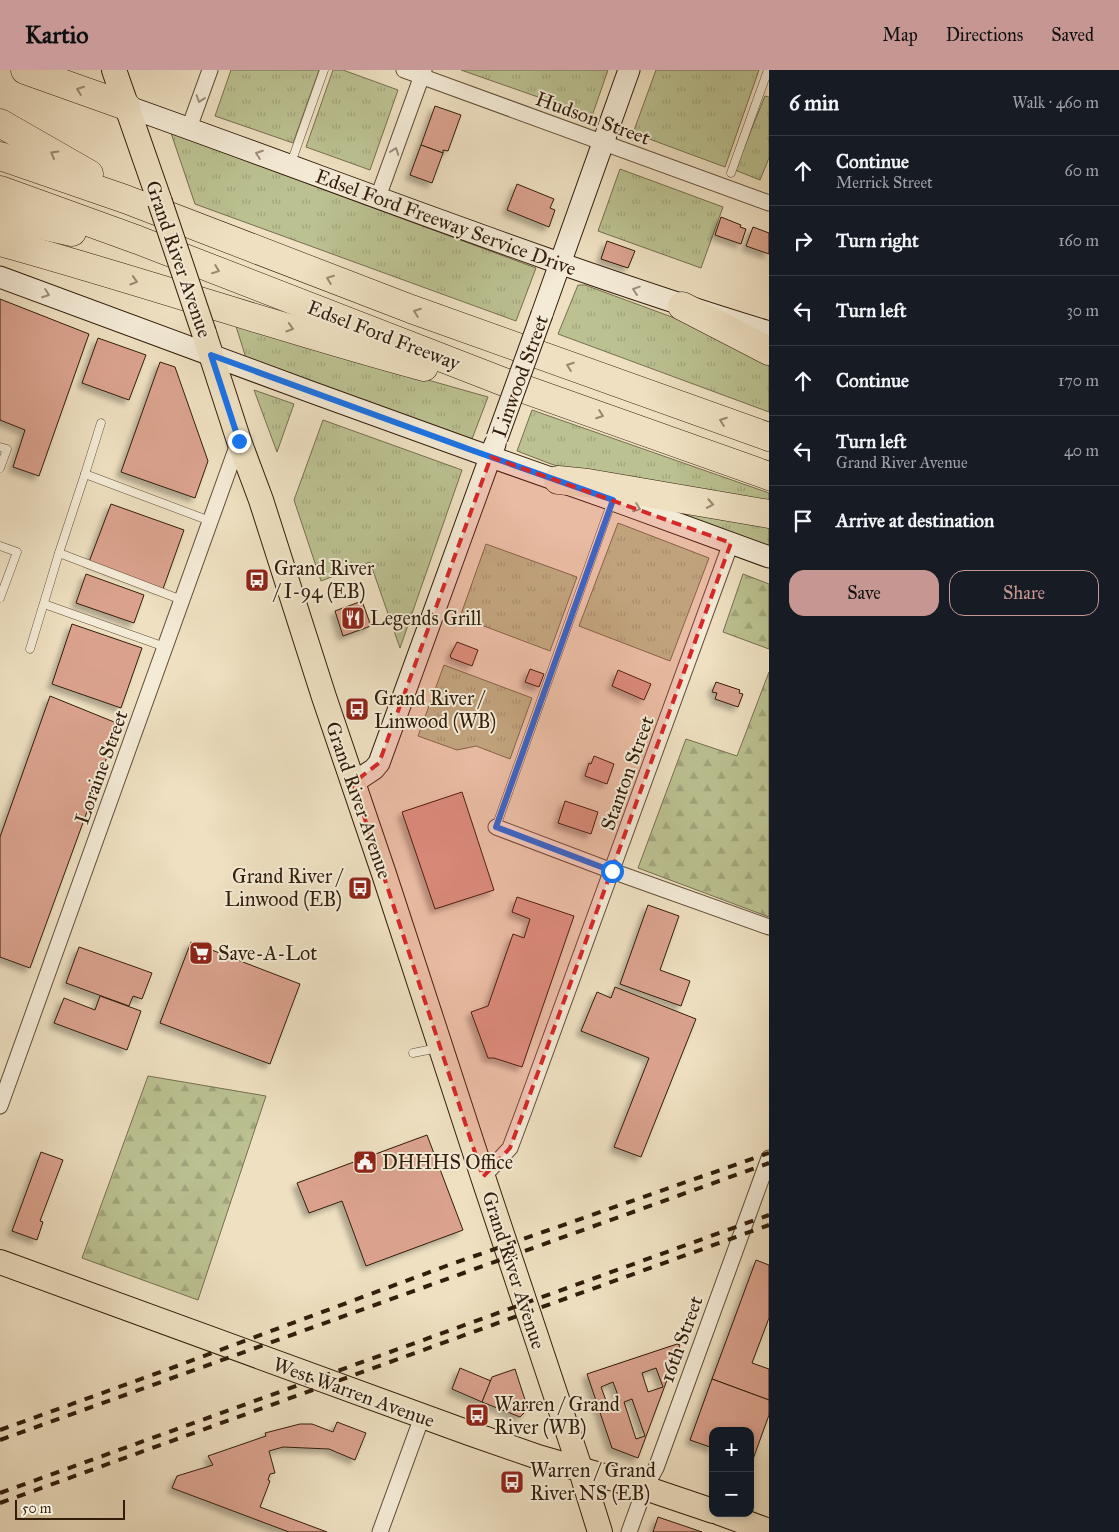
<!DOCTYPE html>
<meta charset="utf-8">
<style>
:root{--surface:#171b24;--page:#242831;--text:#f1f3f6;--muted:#9ea1a6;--line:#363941;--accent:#c59692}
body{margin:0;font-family:"IM FELL Great Primer",serif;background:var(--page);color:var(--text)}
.controls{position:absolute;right:15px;bottom:15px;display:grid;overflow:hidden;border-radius:10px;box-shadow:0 2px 8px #0003}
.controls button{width:45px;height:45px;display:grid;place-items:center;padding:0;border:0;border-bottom:1px solid var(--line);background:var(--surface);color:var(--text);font:25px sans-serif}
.scale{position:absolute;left:15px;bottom:12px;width:110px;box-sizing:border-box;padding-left:5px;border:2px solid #321d0b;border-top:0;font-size:14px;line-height:18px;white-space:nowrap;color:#321d0b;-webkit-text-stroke:4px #f4ebd7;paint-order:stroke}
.stop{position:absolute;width:15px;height:15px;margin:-11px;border:4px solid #1a73e8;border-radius:50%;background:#fff}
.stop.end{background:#1a73e8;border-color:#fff;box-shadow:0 1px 5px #0008}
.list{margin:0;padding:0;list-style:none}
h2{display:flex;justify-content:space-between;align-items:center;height:65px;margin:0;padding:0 20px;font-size:21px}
h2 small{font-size:16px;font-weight:400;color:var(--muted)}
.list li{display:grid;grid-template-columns:32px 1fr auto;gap:15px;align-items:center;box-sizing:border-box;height:70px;padding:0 20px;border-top:1px solid var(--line)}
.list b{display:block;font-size:19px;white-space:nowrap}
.list p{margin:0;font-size:16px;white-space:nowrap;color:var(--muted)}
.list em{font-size:16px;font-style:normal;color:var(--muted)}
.actions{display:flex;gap:10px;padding:15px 20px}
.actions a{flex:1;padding:11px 0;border:1px solid var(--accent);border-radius:15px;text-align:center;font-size:18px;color:var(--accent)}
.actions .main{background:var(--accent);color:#111}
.icon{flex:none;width:28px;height:28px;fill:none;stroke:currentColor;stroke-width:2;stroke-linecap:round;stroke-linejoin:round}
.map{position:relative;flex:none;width:769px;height:1462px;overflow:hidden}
header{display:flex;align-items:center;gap:30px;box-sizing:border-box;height:70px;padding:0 25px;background:var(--accent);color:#111}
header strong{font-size:24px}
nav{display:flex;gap:28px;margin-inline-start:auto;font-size:18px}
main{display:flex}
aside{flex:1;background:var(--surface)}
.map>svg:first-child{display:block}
.grass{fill:url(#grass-tufts);stroke:#766f4e}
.forest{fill:url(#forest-firs);stroke:#766f4e}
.building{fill:#daa28d;stroke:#321d0b;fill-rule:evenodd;filter:url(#shadow)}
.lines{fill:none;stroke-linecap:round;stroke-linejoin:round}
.lane-casing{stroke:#614e38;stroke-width:9}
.street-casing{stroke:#614e38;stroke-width:17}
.secondary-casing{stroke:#321d0b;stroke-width:23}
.primary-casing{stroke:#321d0b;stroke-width:26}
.highway-casing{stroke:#321d0b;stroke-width:29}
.lane{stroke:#f4ebd7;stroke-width:8}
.street{stroke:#f4ebd7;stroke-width:15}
.secondary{stroke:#f4ebd7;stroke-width:21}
.primary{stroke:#eee0c1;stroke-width:24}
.highway{stroke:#eee0c1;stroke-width:28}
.rail{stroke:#321d0b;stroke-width:4;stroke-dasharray:9 9;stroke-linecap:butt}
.secondary-bridge-casing{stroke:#321d0b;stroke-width:23;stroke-linecap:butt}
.primary-bridge-casing{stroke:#321d0b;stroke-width:26;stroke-linecap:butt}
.secondary-bridge{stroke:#f4ebd7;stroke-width:21}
.primary-bridge{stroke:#eee0c1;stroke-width:24}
.oneway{stroke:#99886f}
.oneway2{stroke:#9d8e7b}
.route{stroke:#1a73e8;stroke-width:6}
.marked{fill:#d62828;fill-opacity:0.2;stroke:#d62828;stroke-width:4;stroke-dasharray:10 6;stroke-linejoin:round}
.labels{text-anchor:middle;stroke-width:4;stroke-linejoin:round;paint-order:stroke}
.street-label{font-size:20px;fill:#321d0b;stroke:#f4ebd7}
.poi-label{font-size:20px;fill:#321d0b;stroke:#f4ebd7;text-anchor:start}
</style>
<header>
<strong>Kartio</strong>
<nav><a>Map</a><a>Directions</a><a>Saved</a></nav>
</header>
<main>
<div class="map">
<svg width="769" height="1462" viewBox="0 0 769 1462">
<defs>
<pattern id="grass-tufts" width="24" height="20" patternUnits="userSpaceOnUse" patternTransform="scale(1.25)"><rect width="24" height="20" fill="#bbc191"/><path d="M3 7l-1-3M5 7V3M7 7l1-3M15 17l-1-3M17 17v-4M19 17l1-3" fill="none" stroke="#a1a57c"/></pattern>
<pattern id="forest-firs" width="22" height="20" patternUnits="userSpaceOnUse" patternTransform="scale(1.25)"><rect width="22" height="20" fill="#bbc191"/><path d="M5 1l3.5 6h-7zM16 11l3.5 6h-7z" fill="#a1a57c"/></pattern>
<filter id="shadow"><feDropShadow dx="-4.5" dy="4.5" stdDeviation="2.5" flood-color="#0004"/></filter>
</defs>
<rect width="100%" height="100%" fill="#eee0c1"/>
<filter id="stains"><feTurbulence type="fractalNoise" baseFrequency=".004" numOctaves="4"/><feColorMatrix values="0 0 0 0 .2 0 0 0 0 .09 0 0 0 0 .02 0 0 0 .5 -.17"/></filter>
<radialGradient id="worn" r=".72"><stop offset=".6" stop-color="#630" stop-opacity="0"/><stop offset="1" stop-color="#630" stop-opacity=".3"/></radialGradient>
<g class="grass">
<polygon points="231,0 319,0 293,73 215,46"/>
<polygon points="333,0 343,0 398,20 370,100 306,77"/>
<polygon points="461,0 608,0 592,46"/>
<polygon points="656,0 759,0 725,97 633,63"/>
<polygon points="765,26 769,27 769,88 760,110 735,100"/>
<polygon points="171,63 536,198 516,251 195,134"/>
<polygon points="620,99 723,137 701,198 598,161"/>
<polygon points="578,215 585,215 680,250 769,292 769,342 558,264"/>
<polygon points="234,250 396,301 488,327 472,369 246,288"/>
<polygon points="254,320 294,334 277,382"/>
<polygon points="532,340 769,423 769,439 596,408 551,394 517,381"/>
<polygon points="323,350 462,400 400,578 370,492 321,511 294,430"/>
<polygon points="656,434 769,457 769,479"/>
<polygon points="618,453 709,488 670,591 579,556"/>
<polygon points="486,474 577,507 550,581 460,547"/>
<polygon points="444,595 532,628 510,689 476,676 457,680 418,666"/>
</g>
<g class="forest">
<polygon points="743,504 769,514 769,579 723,562"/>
<polygon points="769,602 769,847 638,798 686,669 737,686"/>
<polygon points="148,1006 266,1026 198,1230 82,1188"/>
</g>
<g class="building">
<polygon points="435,36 461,45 448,81 443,80 443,83 421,75"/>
<polygon points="421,75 443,83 432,113 410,105"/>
<polygon points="517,114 554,129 550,138 555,140 549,157 507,140"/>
<polygon points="721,147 741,155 740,157 746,159 741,174 715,165"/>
<polygon points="753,157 769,163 769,184 746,176"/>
<polygon points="607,171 635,181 628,198 601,189"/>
<polygon points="0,229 89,264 39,406 13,397 25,360 0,350"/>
<polygon points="98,268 146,285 129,330 82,313"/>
<polygon points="160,292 175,297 208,391 195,428 121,402"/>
<polygon points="111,434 184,460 163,519 89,492"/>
<polygon points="86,504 144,525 134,553 76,533"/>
<polygon points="362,531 371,556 343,566 335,541"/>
<polygon points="72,554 142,578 121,638 52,614"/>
<polygon points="457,572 478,580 472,596 451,588 451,587 450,586"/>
<polygon points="530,599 544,604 539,617 525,612"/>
<polygon points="618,600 651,614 644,630 612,616"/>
<polygon points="716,612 740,620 739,623 743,624 738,637 715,629 717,623 712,622"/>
<polygon points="50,626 119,654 30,898 0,887 0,767"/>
<polygon points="594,686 614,694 607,714 585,706 589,693 591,694"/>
<polygon points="462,722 494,820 435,839 402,742"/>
<polygon points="565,731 598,742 591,764 558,753"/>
<polygon points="517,827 574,846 522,997 494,988 488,988 471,942 488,936 513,864 524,868 530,849 512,842"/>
<polygon points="648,835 679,846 660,900 690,911 681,936 620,914"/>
<polygon points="191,872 300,914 270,994 160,953"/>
<polygon points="79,877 152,903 142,929 133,926 129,936 66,913"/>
<polygon points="615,917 696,949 641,1087 614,1077 649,988 581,961 597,922 611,928"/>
<polygon points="100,926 141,941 127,980 54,953 64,928 95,940"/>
<polygon points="427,1065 463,1160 366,1196 342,1131 309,1143 297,1113"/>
<polygon points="41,1082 63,1090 40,1151 43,1152 37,1170 12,1161"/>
<polygon points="756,1190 769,1195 769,1248 752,1293 769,1299 769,1330 712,1309"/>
<path d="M 677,1274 L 680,1275 L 638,1388 L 612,1378 L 587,1304 ZM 656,1298 L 663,1317 L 648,1322 L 642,1303 ZM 613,1312 L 620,1331 L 608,1336 L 601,1317 ZM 632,1329 L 645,1366 L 636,1369 L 624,1332 Z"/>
<polygon points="460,1298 491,1311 482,1332 452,1319"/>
<polygon points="515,1299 528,1339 520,1347 482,1332 492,1307"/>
<polygon points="712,1309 769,1330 769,1345 752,1392 750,1392 750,1361 713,1361 713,1378 690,1370"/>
<polygon points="337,1352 366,1363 355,1390 329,1379 283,1377 269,1381 275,1403 270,1404 268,1410 270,1411 260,1437 327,1462 289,1462 172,1418 177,1406 213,1395 208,1386 266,1366 265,1363 300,1354 312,1354 333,1362"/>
<polygon points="658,1447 702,1462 653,1462"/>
</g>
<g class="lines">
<g class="lane-casing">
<g id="lane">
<polyline points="291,93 324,0"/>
<polyline points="731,103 768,0"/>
<polyline points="101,353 85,404 210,451"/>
<polyline points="0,377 7,379 0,398"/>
<polyline points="0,476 17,482 0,528"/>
<polyline points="59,483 182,530"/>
<polyline points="44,534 165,577"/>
<polyline points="30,579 59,483 85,404"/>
<polyline points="496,757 612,431"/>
<polyline points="413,983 438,978"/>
</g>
</g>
<g class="street-casing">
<g id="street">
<polyline points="404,0 769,133"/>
<polyline points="189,58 210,0"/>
<polyline points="378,127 424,0"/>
<polyline points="496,757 612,801 769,857"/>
<polyline points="0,1036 239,371"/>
<polyline points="483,1107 510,1078 525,1038 731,473"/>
<polyline points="380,1462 422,1347"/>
<polyline points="629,1462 645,1418 656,1398 769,1088"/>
</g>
</g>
<g class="secondary-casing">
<g id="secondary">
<path d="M 126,36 C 340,112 552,196 769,262"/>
<polyline points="0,207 311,322 474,381 613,430 769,487"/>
<polyline points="542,244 629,0"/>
<polyline points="353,713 374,699 379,693 495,374"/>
</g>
</g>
<g class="primary-casing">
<g id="primary">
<polyline points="114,0 160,132"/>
<polyline points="204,263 239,371 261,430 324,627 384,804 483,1107 581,1401 600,1462"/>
<polyline points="0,1192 469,1363 538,1387 645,1418 713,1441"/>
<polyline points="720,1443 769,1461"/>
</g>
</g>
<g class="highway-casing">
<g id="highway">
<polyline points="25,0 126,36"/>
<polyline points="0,53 89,104"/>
<polyline points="0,86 125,129 411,239 769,367"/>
<polyline points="0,120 138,170 504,312 769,406"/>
<polyline points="0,146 72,162"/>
<path d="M 0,172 C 142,211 282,259 424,297"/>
<polyline points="682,236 769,281"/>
<polyline points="558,410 588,413 769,444"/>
</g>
</g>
<use href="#lane" class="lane"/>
<use href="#street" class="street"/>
<use href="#secondary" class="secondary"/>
<use href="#primary" class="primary"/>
<use href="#highway" class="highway"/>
<g class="rail">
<polyline points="0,1360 177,1296 446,1196 769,1083"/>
<polyline points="0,1370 769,1093"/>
<polyline points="0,1423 769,1145"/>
<polyline points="0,1433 769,1155"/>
</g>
<g class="secondary-bridge-casing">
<polyline id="secondary-bridge" points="497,368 542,244"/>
</g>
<g class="primary-bridge-casing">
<polyline id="primary-bridge" points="160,132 204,263"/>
</g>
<use href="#secondary-bridge" class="secondary-bridge"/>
<use href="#primary-bridge" class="primary-bridge"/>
</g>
<defs><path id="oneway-chevron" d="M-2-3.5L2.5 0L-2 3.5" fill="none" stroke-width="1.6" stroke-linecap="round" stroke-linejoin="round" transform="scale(1.25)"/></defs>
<g class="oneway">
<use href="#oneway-chevron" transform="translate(80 20) rotate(-160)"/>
<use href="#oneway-chevron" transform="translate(54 84) rotate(-150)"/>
<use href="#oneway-chevron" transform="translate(216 200) rotate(21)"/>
<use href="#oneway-chevron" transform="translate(330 209) rotate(-159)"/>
<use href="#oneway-chevron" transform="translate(134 211) rotate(17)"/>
<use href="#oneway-chevron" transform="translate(417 242) rotate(-160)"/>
<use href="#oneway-chevron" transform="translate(290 258) rotate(17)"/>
<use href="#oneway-chevron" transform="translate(570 296) rotate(-160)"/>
<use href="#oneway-chevron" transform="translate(600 345) rotate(20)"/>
<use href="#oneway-chevron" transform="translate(723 351) rotate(-160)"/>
<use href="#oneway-chevron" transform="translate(710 434) rotate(10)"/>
</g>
<g class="oneway2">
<use href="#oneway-chevron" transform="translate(200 29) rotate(109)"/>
<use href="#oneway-chevron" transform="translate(395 81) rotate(-70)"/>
<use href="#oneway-chevron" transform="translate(259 84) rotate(-160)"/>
<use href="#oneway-chevron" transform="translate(636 220) rotate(-161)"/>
<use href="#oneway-chevron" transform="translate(46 224) rotate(20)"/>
<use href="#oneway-chevron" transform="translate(637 438) rotate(20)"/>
</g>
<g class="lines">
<polyline class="route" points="239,371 211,285 474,381 613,430 496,757 612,801"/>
</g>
<path class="marked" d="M 491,387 L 731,473 L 525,1038 L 510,1078 L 483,1107 L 353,713 L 379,693 Z"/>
<defs>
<g id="bus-square" transform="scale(1.25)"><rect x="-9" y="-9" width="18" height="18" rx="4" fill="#8f2418" stroke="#f4ebd7"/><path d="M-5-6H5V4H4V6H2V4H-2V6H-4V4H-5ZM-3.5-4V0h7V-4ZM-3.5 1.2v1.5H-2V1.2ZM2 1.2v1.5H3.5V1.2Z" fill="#fff"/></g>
<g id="restaurant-square" transform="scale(1.25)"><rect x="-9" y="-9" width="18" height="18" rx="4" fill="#8f2418" stroke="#f4ebd7"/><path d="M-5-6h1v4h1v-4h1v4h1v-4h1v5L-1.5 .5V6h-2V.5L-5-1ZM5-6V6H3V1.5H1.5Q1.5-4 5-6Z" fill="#fff"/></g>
<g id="supermarket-square" transform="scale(1.25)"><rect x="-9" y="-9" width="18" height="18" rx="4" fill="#8f2418" stroke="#f4ebd7"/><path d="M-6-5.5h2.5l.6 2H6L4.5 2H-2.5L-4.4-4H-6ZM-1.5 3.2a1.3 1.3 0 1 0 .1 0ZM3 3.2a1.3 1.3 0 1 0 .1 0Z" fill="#fff"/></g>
<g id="civic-square" transform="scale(1.25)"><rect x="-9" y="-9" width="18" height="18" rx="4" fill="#8f2418" stroke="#f4ebd7"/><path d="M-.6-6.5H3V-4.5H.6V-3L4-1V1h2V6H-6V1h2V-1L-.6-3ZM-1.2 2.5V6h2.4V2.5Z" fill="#fff"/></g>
</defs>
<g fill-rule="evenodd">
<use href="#bus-square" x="257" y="510"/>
<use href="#restaurant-square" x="353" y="548"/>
<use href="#bus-square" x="357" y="639"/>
<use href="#bus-square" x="360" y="818"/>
<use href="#supermarket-square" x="201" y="883"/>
<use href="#civic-square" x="365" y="1092"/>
<use href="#bus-square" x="477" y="1345"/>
<use href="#bus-square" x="512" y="1412"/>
</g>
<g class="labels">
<g class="street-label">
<text transform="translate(593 48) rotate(20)" y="7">Hudson Street</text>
<text transform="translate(446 152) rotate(20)" y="7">Edsel Ford Freeway Service Drive</text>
<text transform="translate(179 189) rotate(71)" y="7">Grand River Avenue</text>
<text transform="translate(384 265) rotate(21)" y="7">Edsel Ford Freeway</text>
<text transform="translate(520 306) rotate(-70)" y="7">Linwood Street</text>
<text transform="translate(101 697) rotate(-70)" y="7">Loraine Street</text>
<text transform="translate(627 703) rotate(-70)" y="7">Stanton Street</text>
<text transform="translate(359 730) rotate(71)" y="7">Grand River Avenue</text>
<text transform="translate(514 1200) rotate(72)" y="7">Grand River Avenue</text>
<text transform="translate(681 1269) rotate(-70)" y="7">16th Street</text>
<text transform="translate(354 1322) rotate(20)" y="7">West Warren Avenue</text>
</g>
<g class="poi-label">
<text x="274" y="505">Grand River<tspan x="274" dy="23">/ I-94 (EB)</tspan></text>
<text x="370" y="555">Legends Grill</text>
<text x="374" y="635">Grand River /<tspan x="374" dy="23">Linwood (WB)</tspan></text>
<text x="342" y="813" text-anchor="end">Grand River /<tspan x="342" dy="23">Linwood (EB)</tspan></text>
<text x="218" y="890">Save-A-Lot</text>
<text x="382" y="1099">DHHHS Office</text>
<text x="494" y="1341">Warren / Grand<tspan x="494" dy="23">River (WB)</tspan></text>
<text x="530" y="1407">Warren / Grand<tspan x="530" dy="23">River NS (EB)</tspan></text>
</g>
</g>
<rect width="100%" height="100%" filter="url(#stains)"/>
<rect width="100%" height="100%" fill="url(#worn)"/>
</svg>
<div class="controls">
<button>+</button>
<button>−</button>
</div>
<div class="scale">50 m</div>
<div class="stop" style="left:612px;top:801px"></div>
<div class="stop end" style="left:239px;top:371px"></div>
</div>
<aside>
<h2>6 min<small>Walk · 460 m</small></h2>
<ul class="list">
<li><svg class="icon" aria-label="ahead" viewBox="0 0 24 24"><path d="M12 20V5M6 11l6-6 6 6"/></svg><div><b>Continue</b><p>Merrick Street</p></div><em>60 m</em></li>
<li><svg class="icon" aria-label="right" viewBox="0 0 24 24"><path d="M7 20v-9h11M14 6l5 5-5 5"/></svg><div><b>Turn right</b></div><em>160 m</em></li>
<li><svg class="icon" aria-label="left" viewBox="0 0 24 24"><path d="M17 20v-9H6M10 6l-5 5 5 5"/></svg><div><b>Turn left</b></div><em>30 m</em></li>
<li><svg class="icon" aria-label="ahead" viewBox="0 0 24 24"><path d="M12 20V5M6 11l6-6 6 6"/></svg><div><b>Continue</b></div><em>170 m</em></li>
<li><svg class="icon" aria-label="left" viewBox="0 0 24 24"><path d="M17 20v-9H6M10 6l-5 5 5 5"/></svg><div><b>Turn left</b><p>Grand River Avenue</p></div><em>40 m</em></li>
<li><svg class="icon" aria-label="arrive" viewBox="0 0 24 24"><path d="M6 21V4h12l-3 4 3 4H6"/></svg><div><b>Arrive at destination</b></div></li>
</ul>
<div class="actions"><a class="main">Save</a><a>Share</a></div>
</aside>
</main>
